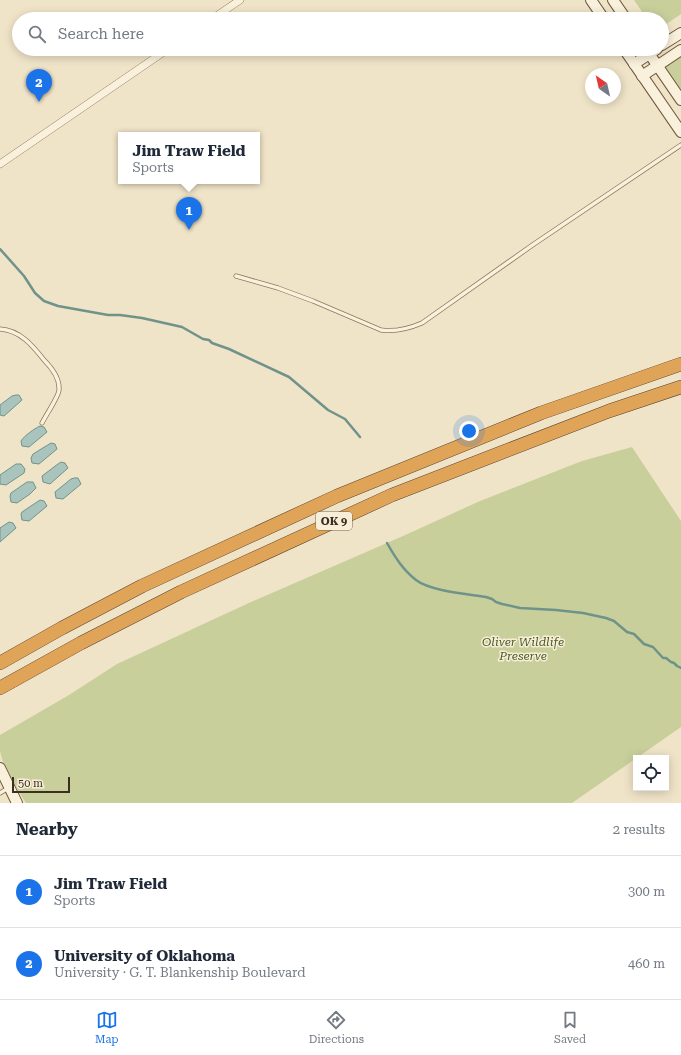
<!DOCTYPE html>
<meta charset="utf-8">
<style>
:root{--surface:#fff;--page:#f6f6f7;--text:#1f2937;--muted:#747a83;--line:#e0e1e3;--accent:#1a73e8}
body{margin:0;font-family:"Roboto Serif",serif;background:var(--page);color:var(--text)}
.controls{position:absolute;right:12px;bottom:12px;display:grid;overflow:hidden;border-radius:0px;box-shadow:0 2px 10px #0003}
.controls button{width:36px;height:36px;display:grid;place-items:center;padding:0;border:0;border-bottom:1px solid var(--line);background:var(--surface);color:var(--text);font:20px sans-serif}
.compass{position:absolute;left:585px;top:68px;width:36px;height:36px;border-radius:50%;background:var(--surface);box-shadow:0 2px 10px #0003;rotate:326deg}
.scale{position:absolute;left:12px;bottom:10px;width:58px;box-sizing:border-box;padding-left:4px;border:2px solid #3d2e20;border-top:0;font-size:11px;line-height:14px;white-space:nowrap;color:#3d2e20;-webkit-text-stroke:3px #f7eed8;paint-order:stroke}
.you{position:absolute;left:469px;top:431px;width:14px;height:14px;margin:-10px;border:3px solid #fff;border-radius:50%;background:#1a73e8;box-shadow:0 0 0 6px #1a73e833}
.badge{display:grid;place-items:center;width:26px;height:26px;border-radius:50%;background:var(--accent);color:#fff;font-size:13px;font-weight:700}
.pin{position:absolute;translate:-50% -33px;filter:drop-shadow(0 1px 2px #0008)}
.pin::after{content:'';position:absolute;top:21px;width:14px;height:12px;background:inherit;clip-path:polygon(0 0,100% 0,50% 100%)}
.popup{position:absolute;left:118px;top:132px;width:142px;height:52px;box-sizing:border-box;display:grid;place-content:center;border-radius:0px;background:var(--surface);filter:drop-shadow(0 1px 3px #0005);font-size:13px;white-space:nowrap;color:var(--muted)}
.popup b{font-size:15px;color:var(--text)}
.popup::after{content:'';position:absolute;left:50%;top:100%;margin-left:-8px;border:8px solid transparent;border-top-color:var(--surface)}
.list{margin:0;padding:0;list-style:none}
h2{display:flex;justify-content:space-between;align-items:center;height:52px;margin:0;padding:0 16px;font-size:17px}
h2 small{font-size:13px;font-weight:400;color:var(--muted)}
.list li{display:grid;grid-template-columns:26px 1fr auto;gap:12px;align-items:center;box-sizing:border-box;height:72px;padding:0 16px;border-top:1px solid var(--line)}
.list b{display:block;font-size:15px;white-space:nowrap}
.list p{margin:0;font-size:13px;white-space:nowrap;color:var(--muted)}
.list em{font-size:13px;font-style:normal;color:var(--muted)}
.icon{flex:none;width:22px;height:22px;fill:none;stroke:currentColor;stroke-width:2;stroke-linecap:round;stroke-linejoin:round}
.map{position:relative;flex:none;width:681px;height:803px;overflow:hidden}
.search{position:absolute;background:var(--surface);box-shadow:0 2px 10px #0003;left:12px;right:12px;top:12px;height:44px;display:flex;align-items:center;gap:10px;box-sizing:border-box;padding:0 14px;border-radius:22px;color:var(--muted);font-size:15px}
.sheet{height:196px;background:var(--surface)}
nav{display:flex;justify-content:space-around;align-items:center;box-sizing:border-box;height:56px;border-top:1px solid var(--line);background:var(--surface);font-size:11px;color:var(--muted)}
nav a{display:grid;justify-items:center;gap:2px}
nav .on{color:var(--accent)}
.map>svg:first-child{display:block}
.green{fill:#c9cf9b}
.water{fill:#a9c4bc;stroke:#6f938a}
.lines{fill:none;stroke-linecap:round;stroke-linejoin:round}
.stream{stroke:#6f938a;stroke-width:2.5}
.lane-casing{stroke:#8d765c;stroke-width:5}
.street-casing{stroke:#8d765c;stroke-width:8}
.secondary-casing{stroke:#6f573f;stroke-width:12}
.highway-casing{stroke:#5b4430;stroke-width:14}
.lane{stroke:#faf1dc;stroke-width:3.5}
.street{stroke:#faf1dc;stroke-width:7}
.secondary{stroke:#faf1dc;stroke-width:10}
.highway{stroke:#e0a458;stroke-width:13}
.labels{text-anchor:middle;stroke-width:3;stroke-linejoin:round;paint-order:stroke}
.shield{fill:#f7eed8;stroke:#756857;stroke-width:1}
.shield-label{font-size:11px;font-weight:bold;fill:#3d2e20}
.park-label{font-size:12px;font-style:italic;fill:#4d5a26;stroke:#f7eed8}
</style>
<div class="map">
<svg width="681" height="803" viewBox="0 0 681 803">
<rect width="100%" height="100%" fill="#f0e4c8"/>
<g class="green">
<polygon points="634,0 681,0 681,14 662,27 662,19 647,19"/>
<polygon points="681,56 681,91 664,66"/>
<path d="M 632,447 L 681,521 L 681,727 L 572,803 L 26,803 C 16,787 4,771 0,751 C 0,746 0,740 0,735 L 69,695 L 117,664 L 251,602 L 403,536 L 480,501 L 582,461 Z"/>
</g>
<g class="water">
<polygon points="16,395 19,395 22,400 4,416 0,415 0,405 12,396"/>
<path d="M 40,426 L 44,427 L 47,432 L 29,447 L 22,446 L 21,441 C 25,435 34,429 40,426 Z"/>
<polygon points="51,443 55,444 57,449 39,464 32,463 31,458 33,454"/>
<polygon points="61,462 65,463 68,468 50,484 43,482 42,476 58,464"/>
<polygon points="16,464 21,464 25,469 24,473 6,485 0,484 0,475"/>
<polygon points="74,478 78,478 81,484 63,499 56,498 55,492 71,479"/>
<polygon points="27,482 33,482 36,488 30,494 17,503 11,502 10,496 11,493"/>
<polygon points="40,500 44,501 47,506 29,521 22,520 21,514 22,512"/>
<polygon points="9,522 13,523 16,528 0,542 0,528"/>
</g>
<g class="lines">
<g class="stream">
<polyline points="0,249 24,276 35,293 44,301 58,306 108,315 120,315 142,318 182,327 203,339 209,340 212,343 229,349 289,377 328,410 345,419 360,437"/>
<path d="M 387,543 C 395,557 403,570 416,580 C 430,591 468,594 486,597 L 492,599 L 496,602 L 502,604 L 520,608 L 556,610 L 583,613 L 606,618 L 614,621 L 627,632 L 634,634 L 644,644 L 653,647 L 663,658 L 666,658 L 671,662 L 674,663 L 677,666 L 681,668"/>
</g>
<g class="lane-casing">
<g id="lane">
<path d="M 236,276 L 278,288 L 313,301 L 381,330 C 395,332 408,329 422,323 L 534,244 L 681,145"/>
<path d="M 0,329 C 20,330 33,346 44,360 C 52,368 60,378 59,390 C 59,396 46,415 42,423"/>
<polyline points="0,793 5,790"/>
</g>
</g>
<g class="street-casing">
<g id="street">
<polyline points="212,19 240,0"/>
<polyline points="0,164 168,49"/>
</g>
</g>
<g class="secondary-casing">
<g id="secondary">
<polyline points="591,0 604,19"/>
<polyline points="613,0 626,19"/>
<polyline points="662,45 681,33"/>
<polyline points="624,49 681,132"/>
<polyline points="646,49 681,100"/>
<polyline points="634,64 657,49"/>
<polyline points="642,76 681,50"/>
<polyline points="0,768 17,803"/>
</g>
</g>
<g class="highway-casing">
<g id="highway">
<polyline points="0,663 62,628 142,586 337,496 541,413 681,364"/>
<polyline points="0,688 81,643 181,592 392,495 609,411 681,387"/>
</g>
</g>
<use href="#lane" class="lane"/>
<use href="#street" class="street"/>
<use href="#secondary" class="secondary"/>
<use href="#highway" class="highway"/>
</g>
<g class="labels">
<rect class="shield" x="316" y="512" width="36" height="18" rx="3"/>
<g class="shield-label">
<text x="334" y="525">OK 9</text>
</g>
<g class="park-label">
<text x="523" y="646">Oliver Wildlife<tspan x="523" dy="14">Preserve</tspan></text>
</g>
</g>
</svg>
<div class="controls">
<button><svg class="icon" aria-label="locate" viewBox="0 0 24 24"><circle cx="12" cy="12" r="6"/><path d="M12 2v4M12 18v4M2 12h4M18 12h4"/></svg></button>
</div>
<svg class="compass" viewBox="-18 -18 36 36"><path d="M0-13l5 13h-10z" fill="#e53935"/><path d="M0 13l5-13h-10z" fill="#747a83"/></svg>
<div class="scale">50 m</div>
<div class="you"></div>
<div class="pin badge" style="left:189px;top:230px">1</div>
<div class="popup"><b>Jim Traw Field</b>Sports</div>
<div class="pin badge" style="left:39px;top:102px">2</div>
<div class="search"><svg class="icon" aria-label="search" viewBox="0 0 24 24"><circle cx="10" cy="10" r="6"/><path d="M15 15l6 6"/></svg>Search here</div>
</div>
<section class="sheet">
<h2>Nearby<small>2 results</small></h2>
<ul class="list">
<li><span class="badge">1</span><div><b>Jim Traw Field</b><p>Sports</p></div><em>300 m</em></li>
<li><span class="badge">2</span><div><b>University of Oklahoma</b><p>University · G. T. Blankenship Boulevard</p></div><em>460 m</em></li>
</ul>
</section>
<nav>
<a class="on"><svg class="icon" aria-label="map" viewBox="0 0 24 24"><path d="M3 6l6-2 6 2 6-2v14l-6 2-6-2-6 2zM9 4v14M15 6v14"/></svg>Map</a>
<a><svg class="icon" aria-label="directions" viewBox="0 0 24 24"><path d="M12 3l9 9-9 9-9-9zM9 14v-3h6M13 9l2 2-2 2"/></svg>Directions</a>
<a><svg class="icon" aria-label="saved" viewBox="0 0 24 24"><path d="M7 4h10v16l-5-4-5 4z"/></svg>Saved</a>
</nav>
